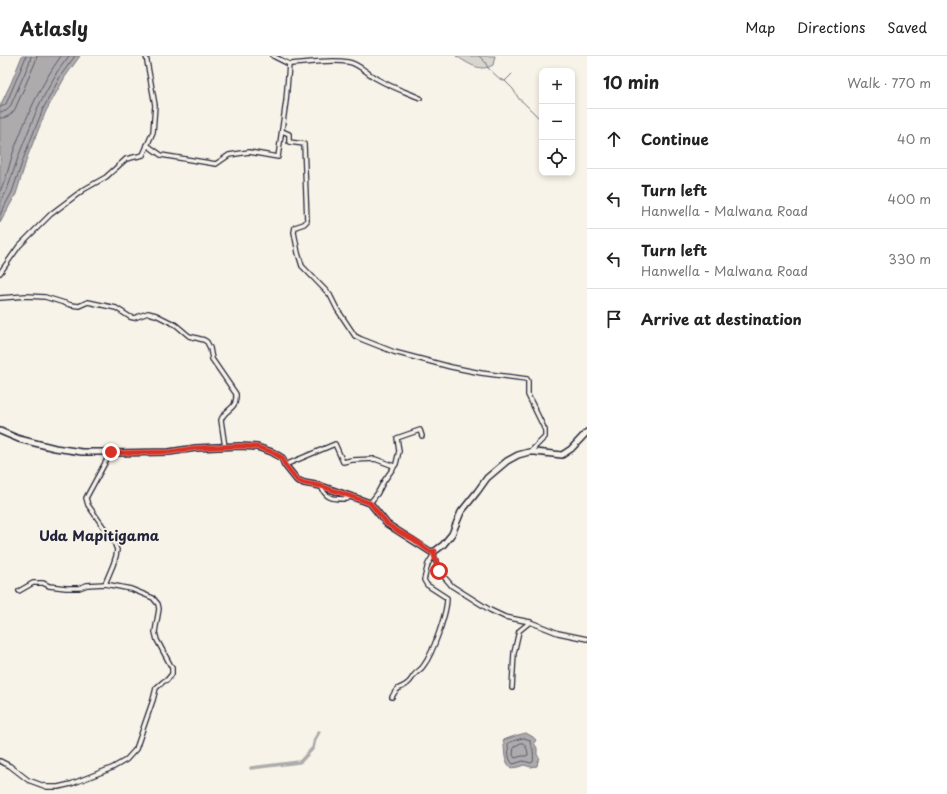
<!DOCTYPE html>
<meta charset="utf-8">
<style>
:root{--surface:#fff;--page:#f6f6f6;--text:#222;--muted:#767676;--line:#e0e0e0}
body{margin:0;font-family:"Playpen Sans",sans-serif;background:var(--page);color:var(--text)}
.controls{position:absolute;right:12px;top:12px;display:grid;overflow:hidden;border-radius:8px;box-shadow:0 2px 6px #0003}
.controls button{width:36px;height:36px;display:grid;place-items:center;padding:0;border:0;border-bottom:1px solid var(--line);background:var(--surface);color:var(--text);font:20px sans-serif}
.stop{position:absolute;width:12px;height:12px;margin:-9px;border:3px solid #d93025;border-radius:50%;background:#fff}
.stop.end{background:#d93025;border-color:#fff;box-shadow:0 1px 4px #0008}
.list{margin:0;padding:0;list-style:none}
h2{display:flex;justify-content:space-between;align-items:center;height:52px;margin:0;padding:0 16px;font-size:17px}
h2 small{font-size:13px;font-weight:400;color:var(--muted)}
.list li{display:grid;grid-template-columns:26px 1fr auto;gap:12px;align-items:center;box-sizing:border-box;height:60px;padding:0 16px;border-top:1px solid var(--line)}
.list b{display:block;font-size:15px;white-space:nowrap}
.list p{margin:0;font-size:13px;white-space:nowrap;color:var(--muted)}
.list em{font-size:13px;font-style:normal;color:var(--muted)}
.icon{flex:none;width:22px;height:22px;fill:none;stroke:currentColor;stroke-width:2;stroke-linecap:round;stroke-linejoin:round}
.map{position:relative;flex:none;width:587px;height:738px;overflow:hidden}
header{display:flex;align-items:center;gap:24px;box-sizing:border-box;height:56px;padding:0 20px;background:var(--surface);border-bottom:1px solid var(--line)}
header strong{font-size:19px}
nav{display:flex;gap:22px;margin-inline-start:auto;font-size:14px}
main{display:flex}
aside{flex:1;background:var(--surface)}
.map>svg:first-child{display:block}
.green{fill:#d8d5cf;stroke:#7d7c85}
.water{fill:#aeabad;stroke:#76747f}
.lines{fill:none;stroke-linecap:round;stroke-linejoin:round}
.shore{stroke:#5a5969;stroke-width:1}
.stream{stroke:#76747f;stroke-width:1}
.canal{stroke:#aeabad;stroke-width:3.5}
.street-casing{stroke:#22223b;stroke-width:6}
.secondary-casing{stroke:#22223b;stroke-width:8}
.street{stroke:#f7f3e8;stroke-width:3.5}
.secondary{stroke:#f7f3e8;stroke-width:5}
.route{stroke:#d93025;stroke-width:5}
.labels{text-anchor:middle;stroke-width:3.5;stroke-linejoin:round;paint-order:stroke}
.quarter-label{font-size:14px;font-weight:bold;fill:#22223b;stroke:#f7f3e8}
</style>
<header>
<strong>Atlasly</strong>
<nav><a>Map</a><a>Directions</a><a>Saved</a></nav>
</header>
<main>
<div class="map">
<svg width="587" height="738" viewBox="0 0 587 738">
<rect width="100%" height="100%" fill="#f7f3e8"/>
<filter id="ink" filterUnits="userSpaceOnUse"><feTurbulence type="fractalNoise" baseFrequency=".025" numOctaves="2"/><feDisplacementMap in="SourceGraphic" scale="8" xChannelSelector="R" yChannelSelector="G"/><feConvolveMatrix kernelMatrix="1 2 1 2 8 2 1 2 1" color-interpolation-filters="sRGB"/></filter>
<g filter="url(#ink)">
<path class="green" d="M 456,0 L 495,0 L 493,9 C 480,17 468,7 456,0 Z"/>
<g class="water">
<polygon points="22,0 80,0 65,21 46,55 28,99 16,138 0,167 0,50 11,27"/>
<path d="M 526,677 L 533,681 L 536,684 L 534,687 L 537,692 L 537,699 L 540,702 L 538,705 L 537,710 L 531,711 L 524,709 L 518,711 L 511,712 C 502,702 506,697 503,684 L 518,679 Z"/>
</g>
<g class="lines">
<g class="shore">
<polyline points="0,51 3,50 6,48 25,3 26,0"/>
<polyline points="0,56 6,55 10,51 30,5 31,0"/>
<path d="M 0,62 C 7,62 11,59 15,53 L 35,7 L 37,0"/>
<path d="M 0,135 C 7,123 9,108 14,94 C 26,61 41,28 61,0"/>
<polyline points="0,148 7,134 20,96 38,51 57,16 69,0"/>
<polyline points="0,159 12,136 25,98 43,53 61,19 75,0"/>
<path d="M 524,682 L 530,684 C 530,689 531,689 533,693 C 533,696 534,703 533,706 L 531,707 L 523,705 L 517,707 L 513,708 C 507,702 509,694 508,687 L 519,683 Z"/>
<path d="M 521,687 L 523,687 C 526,689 528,695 528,699 L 526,700 L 522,700 L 515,702 L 513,699 L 514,691 Z"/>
</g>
<g class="stream">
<polyline points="479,0 485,6 488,12 500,23 505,25 513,33 519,43 523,46 542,65"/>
<polyline points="505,25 512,18"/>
</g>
<polyline class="canal" points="251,712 299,706 301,705 313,692 315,683 319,676"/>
<g class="street-casing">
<g id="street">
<path d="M 289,8 C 307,7 330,3 348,6 C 358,7 368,18 377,23 C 391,31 406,36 420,42"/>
<polyline points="282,75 289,78 289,86 304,88 307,165 304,168 295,171 294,176 298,197 302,210 330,239 337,253 355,280 361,283 394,296 451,311 481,317 527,323 528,325 528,339 545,374 545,381 530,396"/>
<polyline points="147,89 161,99 216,108 229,99 249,96 278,101 286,45 289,8 273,0"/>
<polyline points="0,217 19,190 51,158 83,134 106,121 126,103 143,99 153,76 155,49 146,0"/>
<path d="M 0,242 L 26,240 L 45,241 L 71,249 L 79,250 L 88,246 L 116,252 L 130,261 L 134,262 L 148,257 L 156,259 L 176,269 L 189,280 L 204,284 L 207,286 L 210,292 L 212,303 L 236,338 C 237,355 225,352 221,364 L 225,391"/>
<polyline points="285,409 335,388 343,406 352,404 375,403 394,410"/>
<path d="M 321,430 C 326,444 334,443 347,443 L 350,440"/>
<polyline points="370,447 377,438 384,425 396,408 399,395 397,382 420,374 422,380"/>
<polyline points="435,495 434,499 439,515 452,530 490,554 505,561 530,566 558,577 587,583"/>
<polyline points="105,528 113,509 116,500 117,494 114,486 88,449 86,442 111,396"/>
<polyline points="512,632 514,597 519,575 530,566"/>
<path d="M 392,641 C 398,629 400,634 408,627 C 411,625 413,620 415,618 C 418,615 422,613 424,609 C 433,597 447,557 447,542 L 427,529 L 424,524 L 428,508 L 434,498"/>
<polyline points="0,705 10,710 28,724 47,731 58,731 71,728 112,712 126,704 136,693 153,644 156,632 164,625 167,624 172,618 172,612 157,584 155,576 159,553 158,548 153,542 131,533 105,528 87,529 79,532 66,532 49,530 43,527 33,527 19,535"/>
</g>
</g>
<g class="secondary-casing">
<polyline id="secondary" points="0,375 19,383 55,392 82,396 111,396 112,397 169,396 196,392 240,390 257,391 272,396 282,402 285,409 297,424 304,427 321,430 370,447 387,468 431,496 435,495 443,489 452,478 461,456 477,436 487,422 507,405 518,399 529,396 535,396 562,399 571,393 587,376"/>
</g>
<use href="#street" class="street"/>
<use href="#secondary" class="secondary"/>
</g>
</g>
<g class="lines" filter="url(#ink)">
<polyline class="route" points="111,396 112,397 169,396 196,392 240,390 257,391 272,396 282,402 285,409 297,424 304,427 321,430 370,447 387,468 401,477 413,483 425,492 431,496 435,495 434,499 439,515"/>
</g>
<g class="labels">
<g class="quarter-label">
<text x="99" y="485">Uda Mapitigama</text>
</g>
</g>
</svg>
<div class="controls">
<button>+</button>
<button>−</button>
<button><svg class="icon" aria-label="locate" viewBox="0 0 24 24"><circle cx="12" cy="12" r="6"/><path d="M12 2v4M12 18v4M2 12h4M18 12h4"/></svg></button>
</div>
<div class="stop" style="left:439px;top:515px"></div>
<div class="stop end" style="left:111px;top:396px"></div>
</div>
<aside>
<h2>10 min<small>Walk · 770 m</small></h2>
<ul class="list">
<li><svg class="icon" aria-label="ahead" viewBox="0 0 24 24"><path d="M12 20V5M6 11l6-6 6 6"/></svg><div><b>Continue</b></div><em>40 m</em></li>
<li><svg class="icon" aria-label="left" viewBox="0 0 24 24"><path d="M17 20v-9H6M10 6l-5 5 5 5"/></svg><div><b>Turn left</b><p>Hanwella - Malwana Road</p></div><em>400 m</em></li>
<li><svg class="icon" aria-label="left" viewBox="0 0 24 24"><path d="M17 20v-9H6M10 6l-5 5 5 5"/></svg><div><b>Turn left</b><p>Hanwella - Malwana Road</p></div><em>330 m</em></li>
<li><svg class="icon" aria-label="arrive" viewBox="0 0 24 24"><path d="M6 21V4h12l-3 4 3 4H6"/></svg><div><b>Arrive at destination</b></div></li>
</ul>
</aside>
</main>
